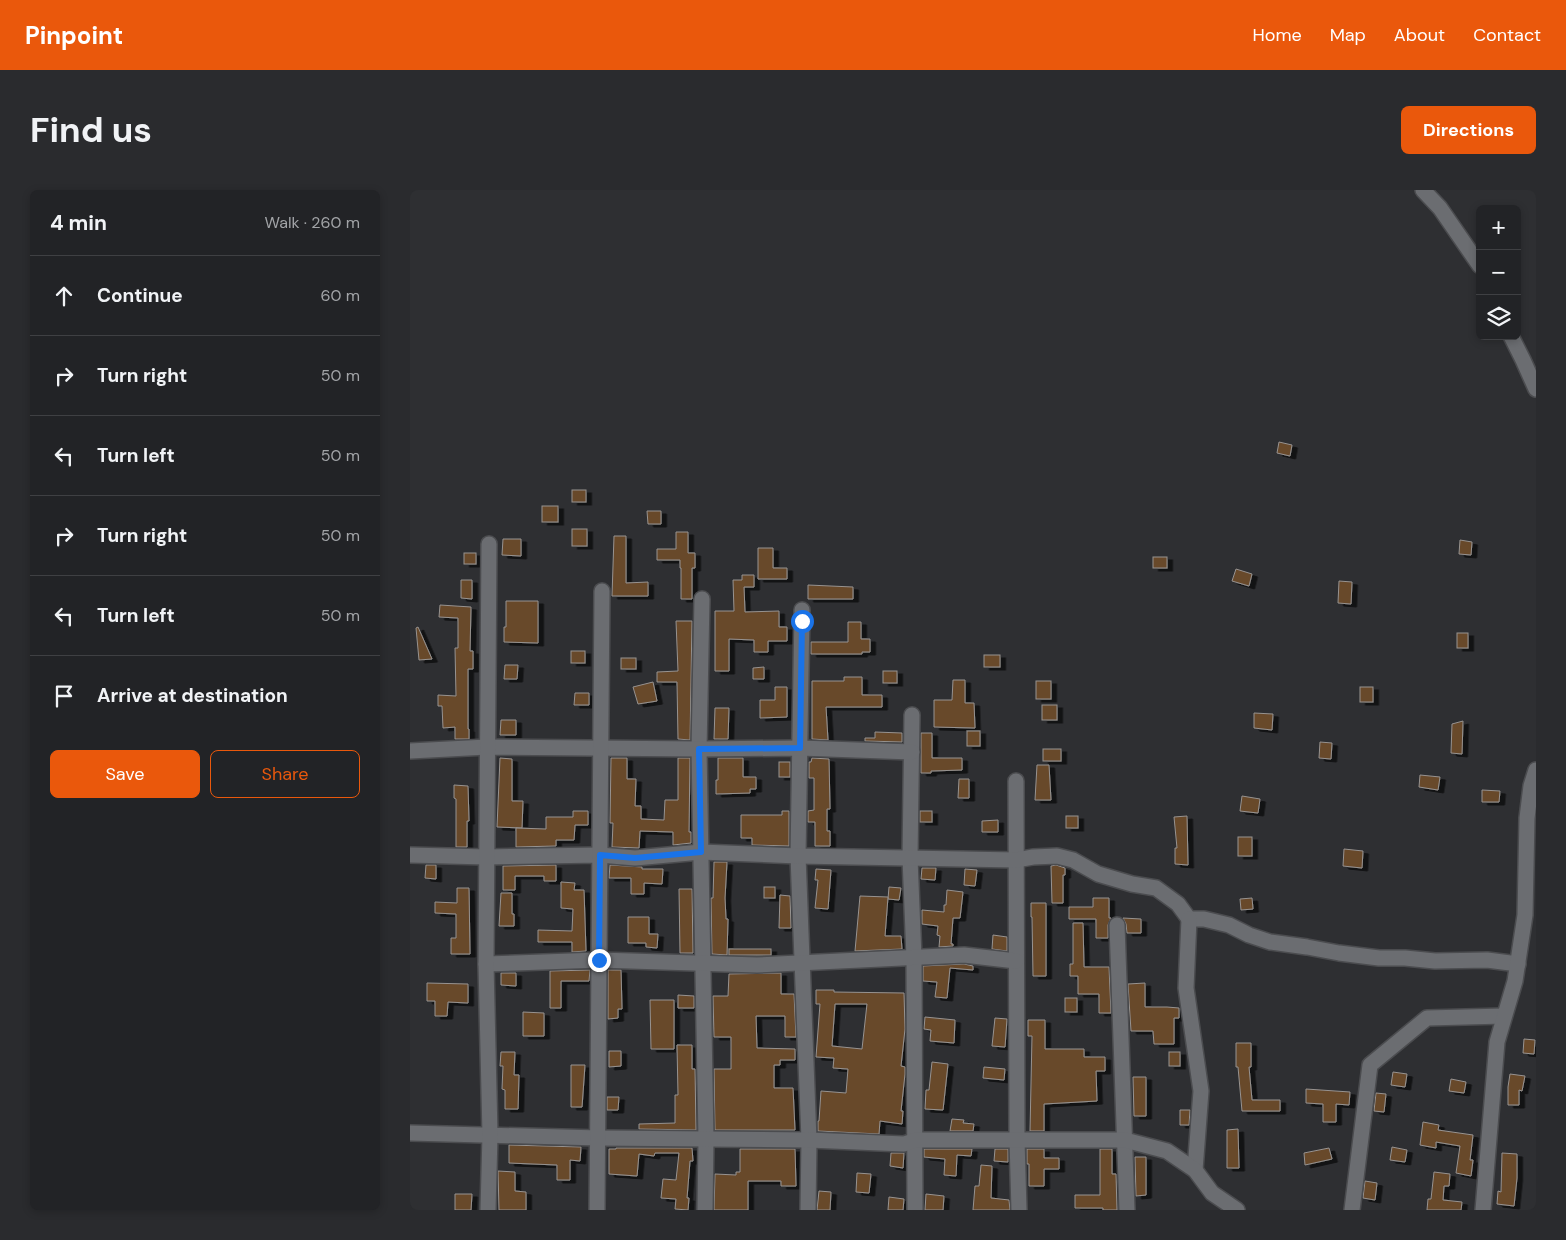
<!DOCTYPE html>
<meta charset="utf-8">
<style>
:root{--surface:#222326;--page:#2a2b2e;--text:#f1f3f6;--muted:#a2a4a7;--line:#3f4043;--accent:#ea580c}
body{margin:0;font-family:"DM Sans",sans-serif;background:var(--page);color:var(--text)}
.controls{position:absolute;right:15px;top:15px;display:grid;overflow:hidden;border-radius:8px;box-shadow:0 2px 8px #0003}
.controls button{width:45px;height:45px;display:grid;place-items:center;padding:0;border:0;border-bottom:1px solid var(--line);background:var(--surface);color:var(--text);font:25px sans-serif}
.stop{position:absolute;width:15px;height:15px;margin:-11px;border:4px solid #1a73e8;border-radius:50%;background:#fff}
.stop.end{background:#1a73e8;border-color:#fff;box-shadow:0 1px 5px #0008}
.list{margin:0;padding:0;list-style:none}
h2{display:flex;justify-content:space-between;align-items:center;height:65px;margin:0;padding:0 20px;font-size:21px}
h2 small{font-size:16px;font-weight:400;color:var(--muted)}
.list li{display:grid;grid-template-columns:32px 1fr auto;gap:15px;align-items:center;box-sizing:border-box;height:80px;padding:0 20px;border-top:1px solid var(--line)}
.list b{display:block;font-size:19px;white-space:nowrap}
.list em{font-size:16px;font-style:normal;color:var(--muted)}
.actions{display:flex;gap:10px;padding:15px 20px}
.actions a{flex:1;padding:11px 0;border:1px solid var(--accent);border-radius:8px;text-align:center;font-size:18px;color:var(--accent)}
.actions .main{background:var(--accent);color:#fff}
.icon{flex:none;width:28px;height:28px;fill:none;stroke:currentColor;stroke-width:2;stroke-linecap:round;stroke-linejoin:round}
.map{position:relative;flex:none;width:1126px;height:1020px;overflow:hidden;border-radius:8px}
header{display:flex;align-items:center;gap:30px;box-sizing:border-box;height:70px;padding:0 25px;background:var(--accent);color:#fff}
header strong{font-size:24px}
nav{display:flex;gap:28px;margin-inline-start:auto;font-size:18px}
.intro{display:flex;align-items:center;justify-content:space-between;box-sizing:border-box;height:120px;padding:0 30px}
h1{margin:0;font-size:35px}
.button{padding:12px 22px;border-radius:8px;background:var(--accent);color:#fff;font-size:18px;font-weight:700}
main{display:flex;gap:30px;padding:0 30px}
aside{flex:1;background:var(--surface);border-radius:8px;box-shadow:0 2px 8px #0003}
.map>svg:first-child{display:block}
.building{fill:#67482c;stroke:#979390;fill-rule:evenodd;filter:url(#shadow)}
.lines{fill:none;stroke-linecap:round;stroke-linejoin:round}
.minor-casing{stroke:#4b4c4f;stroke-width:18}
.minor{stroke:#6b6d71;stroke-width:15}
.route{stroke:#1a73e8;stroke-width:6}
</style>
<header>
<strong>Pinpoint</strong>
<nav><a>Home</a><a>Map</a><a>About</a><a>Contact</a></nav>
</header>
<div class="intro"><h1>Find us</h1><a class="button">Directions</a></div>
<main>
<aside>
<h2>4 min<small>Walk · 260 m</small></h2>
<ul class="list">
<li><svg class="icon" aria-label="ahead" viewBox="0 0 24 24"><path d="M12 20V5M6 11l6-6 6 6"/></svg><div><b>Continue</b></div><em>60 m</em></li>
<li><svg class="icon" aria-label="right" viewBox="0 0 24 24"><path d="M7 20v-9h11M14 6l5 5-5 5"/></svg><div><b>Turn right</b></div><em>50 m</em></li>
<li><svg class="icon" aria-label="left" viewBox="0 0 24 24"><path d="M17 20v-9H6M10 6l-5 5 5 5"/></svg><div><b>Turn left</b></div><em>50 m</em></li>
<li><svg class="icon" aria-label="right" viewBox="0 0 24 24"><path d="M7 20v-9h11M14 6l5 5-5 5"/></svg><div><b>Turn right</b></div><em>50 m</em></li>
<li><svg class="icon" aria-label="left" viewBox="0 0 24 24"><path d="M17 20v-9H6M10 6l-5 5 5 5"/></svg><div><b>Turn left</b></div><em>50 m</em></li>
<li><svg class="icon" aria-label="arrive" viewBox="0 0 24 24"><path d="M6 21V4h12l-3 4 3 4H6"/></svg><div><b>Arrive at destination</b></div></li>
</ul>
<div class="actions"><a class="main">Save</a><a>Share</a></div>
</aside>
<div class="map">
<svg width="1126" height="1020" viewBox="0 0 1126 1020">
<defs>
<filter id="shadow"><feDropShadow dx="5.5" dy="3" stdDeviation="0" flood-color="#0009"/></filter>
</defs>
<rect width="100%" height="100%" fill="#2e2f32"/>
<g class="building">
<polygon points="869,252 882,255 880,266 867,263"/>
<rect x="162" y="300" width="14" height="12"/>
<rect x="132" y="316" width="16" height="16"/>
<polygon points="237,321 251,321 251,334 238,334"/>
<rect x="162" y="339" width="15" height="17"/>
<polygon points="266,342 278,342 278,363 285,363 285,378 282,378 282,409 271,409 271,378 270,378 270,370 247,370 247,359 266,359"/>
<polygon points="204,346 216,346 216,393 238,392 238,406 202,406"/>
<polygon points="93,349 111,349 111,366 92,365"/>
<polygon points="1050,350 1062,352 1061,365 1049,364"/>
<polygon points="348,358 363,358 363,378 377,378 377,389 348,389"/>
<rect x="54" y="363" width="12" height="11"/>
<rect x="743" y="367" width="14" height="11"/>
<polygon points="826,379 842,384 839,396 822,391"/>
<polygon points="332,385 344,385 344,397 334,397 335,422 369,421 369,437 377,437 377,451 358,451 358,462 344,462 344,450 319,449 319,481 305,481 305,421 324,421 323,390 332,390"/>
<polygon points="51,390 62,390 62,409 51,408"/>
<polygon points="929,391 942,392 941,414 928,413"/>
<polygon points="398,395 443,397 443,409 398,409"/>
<polygon points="96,411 128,411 128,453 94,452 94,437 96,437"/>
<polygon points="30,415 61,417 60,461 63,461 63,479 58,479 58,539 59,539 59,549 45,549 45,537 33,538 32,516 28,516 28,505 46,506 45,458 48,458 48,428 29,427"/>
<polygon points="266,431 282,431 280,550 268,549 267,492 247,492 247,482 268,481"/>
<polygon points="438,432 451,432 451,449 460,449 460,462 452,462 452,464 401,464 401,452 438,452"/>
<polygon points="8,437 22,469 9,470 6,438"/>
<rect x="1047" y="443" width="11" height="15"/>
<rect x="161" y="461" width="14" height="12"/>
<rect x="574" y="465" width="16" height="12"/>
<rect x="211" y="468" width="15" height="11"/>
<polygon points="95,475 108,475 107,489 94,489"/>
<polygon points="354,477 354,489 343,489 343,478"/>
<rect x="473" y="481" width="14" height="12"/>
<polygon points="434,487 452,487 452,505 472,505 472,517 416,517 418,550 402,549 402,491 434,491"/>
<polygon points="543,490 555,490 555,513 564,513 565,538 524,537 524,510 542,510"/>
<rect x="626" y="491" width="15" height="18"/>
<polygon points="243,492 247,511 228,514 223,497"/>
<polygon points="365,497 377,497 377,527 350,528 350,510 365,510"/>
<rect x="950" y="497" width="13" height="15"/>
<polygon points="165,503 179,503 179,515 164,515"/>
<rect x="632" y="515" width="15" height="15"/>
<polygon points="305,518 319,518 318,549 304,549"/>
<polygon points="844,523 863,524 862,540 844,538"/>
<polygon points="91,530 106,530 106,545 90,545"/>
<polygon points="1053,531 1052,564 1041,563 1042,534"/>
<rect x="557" y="541" width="13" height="15"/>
<polygon points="465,542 492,543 492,552 455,551 455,548 465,548"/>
<polygon points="511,543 522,543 522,568 552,568 552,580 521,581 521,583 511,583"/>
<polygon points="910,552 922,553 921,569 909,568"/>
<rect x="633" y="559" width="18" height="12"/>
<polygon points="90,568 102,569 102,611 113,611 112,638 87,637"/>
<polygon points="201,568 217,568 217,589 226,589 225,616 231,616 231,629 254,630 255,610 268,610 268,568 280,568 279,642 281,642 281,653 263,655 263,642 230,641 229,658 202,657 203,633 200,633"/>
<polygon points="308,568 333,568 333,587 346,587 346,599 340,599 340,603 306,604 306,590 308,590"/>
<polygon points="402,568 419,569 420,619 417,619 417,641 420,641 420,656 405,656 405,632 398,632 398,621 404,620 404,588 399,588 399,572 401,572"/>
<rect x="369" y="572" width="11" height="15"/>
<polygon points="627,575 639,575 641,610 625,610"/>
<polygon points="1010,585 1030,587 1028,600 1009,597"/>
<polygon points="549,589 559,589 559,608 548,608"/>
<polygon points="44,595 58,596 59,631 57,631 57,657 46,657 46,609 44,608"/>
<polygon points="1072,600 1090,601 1089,612 1072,612"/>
<polygon points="832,606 850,609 848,623 830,621"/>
<polygon points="163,621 178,621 178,635 165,635 164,650 146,650 146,656 106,657 106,638 136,639 136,627 163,627"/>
<polygon points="372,621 379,621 379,656 342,655 342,648 331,648 331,625 372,625"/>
<rect x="510" y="621" width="12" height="11"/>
<rect x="656" y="626" width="12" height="12"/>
<polygon points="777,626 778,675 765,674 765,658 767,658 764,627"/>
<polygon points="588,630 588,642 572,642 572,631"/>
<rect x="828" y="647" width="14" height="19"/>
<polygon points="934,659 953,661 952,678 933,676"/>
<polygon points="304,672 317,672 315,708 316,729 318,729 317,765 302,764 301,708 303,708"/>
<polygon points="16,675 26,675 26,689 15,688"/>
<polygon points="146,675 146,691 134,691 134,686 105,686 105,700 93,700 93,676"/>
<polygon points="200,675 232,677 232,679 253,679 252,694 234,693 234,704 221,704 221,688 199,688"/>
<polygon points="646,675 655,678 655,685 653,685 653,713 642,713 641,676"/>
<polygon points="512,678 526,678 525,690 511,689"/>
<polygon points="406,679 421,680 418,719 405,718 408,690 405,690"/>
<polygon points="555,679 567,680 565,696 554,695"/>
<polygon points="151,692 165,693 164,700 174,700 176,761 162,762 162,752 128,752 128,740 162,741 163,719 151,718"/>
<rect x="354" y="697" width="11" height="11"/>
<polygon points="479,697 491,698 489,710 478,709"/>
<polygon points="47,698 59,698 60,764 41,764 41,748 46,748 46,724 25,723 25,712 47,713"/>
<polygon points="269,699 282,699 283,763 270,763"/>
<polygon points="537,700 553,702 550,728 543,728 541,754 543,754 543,756 529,757 530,746 527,745 528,736 512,734 512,720 534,722 534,715 536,715"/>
<polygon points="91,703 102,703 102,724 104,724 104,736 89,736"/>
<polygon points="370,705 380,706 381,738 369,738"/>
<polygon points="450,706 478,707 475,746 491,746 492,759 445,761"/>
<polygon points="683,708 699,708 699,728 701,728 698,735 698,748 686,748 686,729 659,729 659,717 683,717"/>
<polygon points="842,708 843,719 831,720 830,709"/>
<polygon points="621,713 636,713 636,786 623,786 622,727 621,727"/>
<polygon points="218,727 239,727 239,744 248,744 247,758 236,757 236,753 218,753"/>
<polygon points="713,728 731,729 731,743 717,743 716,734"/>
<polygon points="663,733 673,733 674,777 699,777 701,823 689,823 689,804 668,804 668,786 660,786 660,774 663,774"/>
<polygon points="583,745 597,747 597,761 582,759"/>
<rect x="319" y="759" width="42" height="6"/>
<polygon points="554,774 563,776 563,780 540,778 537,808 525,807 527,792 513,791 513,776"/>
<polygon points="180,780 179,791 151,791 151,818 140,818 140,781"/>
<polygon points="198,780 211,780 212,819 208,819 208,828 198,829"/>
<polygon points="91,783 106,783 106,796 91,795"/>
<polygon points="371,783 371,804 384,804 386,847 375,847 375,826 346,826 347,858 385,859 385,870 370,870 370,875 364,875 364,898 383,898 385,940 305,940 304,879 321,879 321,847 304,847 303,806 318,806 319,784"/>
<polygon points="17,793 58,794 58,813 38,812 37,826 25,826 25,811 17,811"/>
<polygon points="735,793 735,817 757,817 769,818 769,828 764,828 764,854 744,854 743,841 721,841 718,794"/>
<path d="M 406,800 L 424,800 L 424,802 L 494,803 L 495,839 L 491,876 L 495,877 L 495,884 L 491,921 L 493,921 L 492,934 L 470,931 L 469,944 L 408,941 L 408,931 L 409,931 L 411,901 L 436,903 L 438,879 L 423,878 L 424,868 L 406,867 L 410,814 L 406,814 ZM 425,814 L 457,814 L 452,859 L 422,856 Z"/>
<polygon points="268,805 284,806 284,818 268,818"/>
<rect x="655" y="808" width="12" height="14"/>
<polygon points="240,810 264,810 264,859 241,859"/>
<polygon points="113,822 134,823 134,846 113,846"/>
<polygon points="515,827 545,830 544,853 520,851 521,840 514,839"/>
<polygon points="585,828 597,829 595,857 582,856"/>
<polygon points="618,830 635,830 635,859 674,859 674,867 695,867 695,881 686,881 687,911 634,914 634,941 620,941 622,846 618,846"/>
<polygon points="1114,849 1125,850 1124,864 1113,863"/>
<polygon points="826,853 841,853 841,877 839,877 842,910 870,910 870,921 832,921 828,877 826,877"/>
<polygon points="267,855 282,855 282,879 285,879 286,940 229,939 229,934 265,933 265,905 268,905"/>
<polygon points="199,861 211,861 211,876 199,877"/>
<polygon points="91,862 105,862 104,885 109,885 108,919 95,919 95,900 92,899 93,876 90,876"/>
<rect x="759" y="862" width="11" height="14"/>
<polygon points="522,872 538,874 533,920 515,919 516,900 519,900"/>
<polygon points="161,875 175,875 172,917 161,917"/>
<polygon points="574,877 595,879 594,890 573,888"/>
<polygon points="983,882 997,884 995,897 981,895"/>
<polygon points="1100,884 1115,886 1112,901 1109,900 1109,915 1098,915 1098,897"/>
<polygon points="723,887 736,887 736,926 724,926"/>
<polygon points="1041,889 1056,892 1054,903 1039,901"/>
<polygon points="896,899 940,902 939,915 926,914 926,932 913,932 913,914 896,913"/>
<polygon points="966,903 976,904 974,922 964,921"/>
<polygon points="197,907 209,907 208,920 197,920"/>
<polygon points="770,920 780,920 779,935 770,935"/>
<polygon points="542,929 554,930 553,933 564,934 563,941 540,941"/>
<polygon points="1013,932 1029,935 1028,940 1063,945 1060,970 1063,970 1061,986 1046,983 1050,956 1026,952 1026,958 1010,955"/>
<polygon points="828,939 829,978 817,978 817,940"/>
<polygon points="99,955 171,957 170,971 160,970 160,990 147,990 147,975 99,973"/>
<polygon points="982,957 997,960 995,972 980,970"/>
<polygon points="206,958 282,958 283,971 280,971 277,1008 279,1008 278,1020 265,1019 266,1009 251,1008 253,989 266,990 269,963 245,963 244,966 229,964 227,986 199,984 199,959 206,959"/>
<polygon points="919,958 922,969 895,975 894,963"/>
<polygon points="330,959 385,959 386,996 371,996 371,991 338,991 338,1020 304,1020 305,984 326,985 326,982 330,982"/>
<polygon points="514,959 562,959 561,966 547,965 546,986 534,985 535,969 514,967"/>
<polygon points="585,959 598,959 598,972 584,971"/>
<polygon points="617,959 634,959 634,968 649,968 649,979 634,979 634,996 619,996 619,974 617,974"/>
<polygon points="690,959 702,959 702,984 706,984 707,1020 693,1020 693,1018 665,1018 665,1005 690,1005"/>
<polygon points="481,963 494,963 493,978 480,976"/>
<polygon points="1092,963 1107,964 1107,988 1104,1016 1087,1014 1088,1001 1091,1002"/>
<polygon points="725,967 736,967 736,1005 726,1006"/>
<polygon points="571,975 582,976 581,1008 599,1010 600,1020 563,1020 565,996 569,996"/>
<polygon points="88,981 105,982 105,1001 116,1002 116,1020 89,1020"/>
<polygon points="1024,982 1040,984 1039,996 1034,996 1033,1010 1052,1012 1051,1020 1017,1020 1018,1009 1021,1009"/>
<polygon points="447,983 461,984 459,1003 446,1002"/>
<polygon points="955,991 967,993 965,1010 953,1008"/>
<polygon points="409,1001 421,1002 420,1020 407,1020"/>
<polygon points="45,1004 62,1004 61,1020 45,1020"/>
<polygon points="516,1004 534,1006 533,1020 515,1020"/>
<polygon points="479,1007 494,1009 493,1020 478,1020"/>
</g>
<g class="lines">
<g class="minor-casing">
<g id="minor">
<polyline points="1013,0 1030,18 1070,76"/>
<polyline points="1101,146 1113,170 1126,199"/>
<polyline points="292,409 289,559 296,949 295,1020"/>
<polyline points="392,420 388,666 399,950 398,1020"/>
<polyline points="502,525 500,668 504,768 505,1020"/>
<polyline points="0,561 77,557 289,559 390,558 502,562"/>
<polyline points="606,591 607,950 609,1020"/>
<polyline points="0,665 76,667 190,665 225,668 291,662 388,666 606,670 623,667 647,666 663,670 688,684 722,694 746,698 768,714 779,729 794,729 819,735 839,745 860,752 897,757 929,763 969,768 995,768 1025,771 1077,770 1108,774"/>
<polyline points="779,729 776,798 791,901 785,980"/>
<polyline points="707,735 717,1020"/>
<polyline points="76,774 189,770 347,775 554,765 606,771"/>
<polyline points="0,943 189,948 399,950 494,954 506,950 715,950 757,961 785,980 802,1003 827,1020"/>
<polyline points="78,1020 80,945 76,774 79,354"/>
<polyline points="187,1020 192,401"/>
<polyline points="942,1020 960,875 1017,828 1094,826"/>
<polyline points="1073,1020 1087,852 1105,791 1115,725 1117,628 1121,596 1126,580"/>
</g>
</g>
<use href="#minor" class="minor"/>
</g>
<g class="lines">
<polyline class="route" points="189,770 190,665 225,668 291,662 289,559 390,558 392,431"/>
</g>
</svg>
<div class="controls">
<button>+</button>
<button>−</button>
<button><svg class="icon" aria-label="layers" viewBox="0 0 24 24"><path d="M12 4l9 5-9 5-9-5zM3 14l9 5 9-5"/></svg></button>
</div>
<div class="stop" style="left:392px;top:431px"></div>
<div class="stop end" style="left:189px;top:770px"></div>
</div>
</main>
